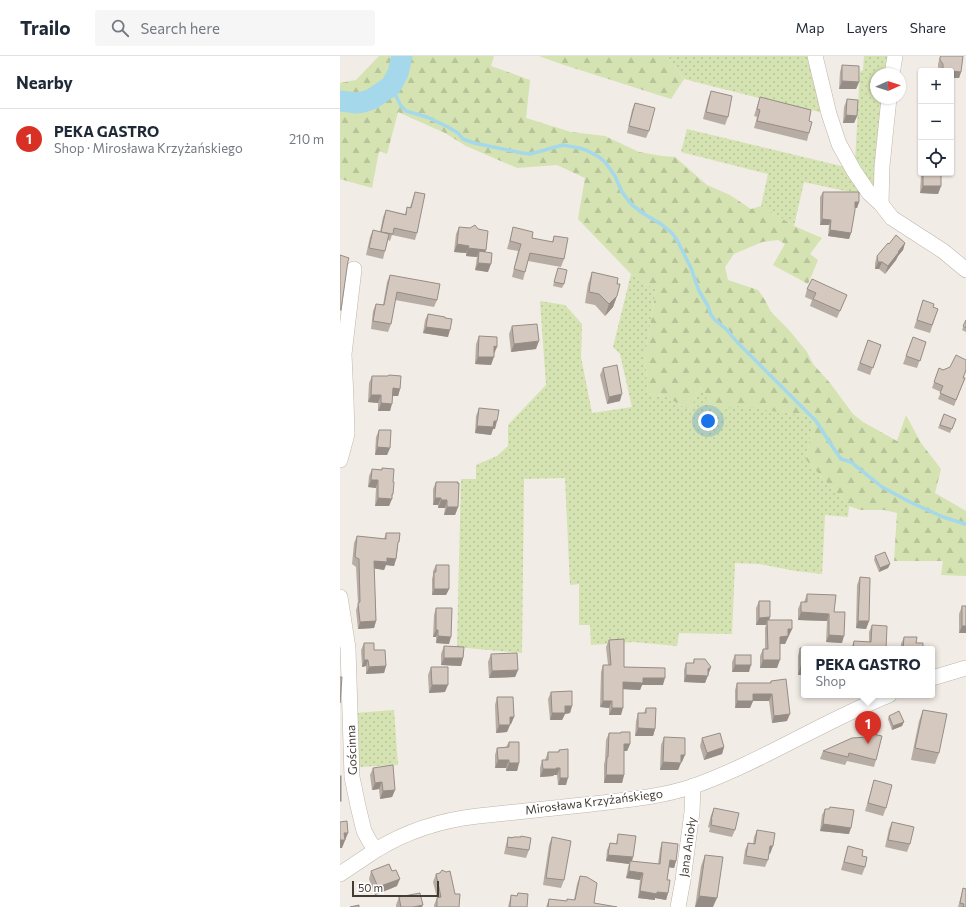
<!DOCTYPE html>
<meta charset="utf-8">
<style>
:root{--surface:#fff;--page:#f6f6f7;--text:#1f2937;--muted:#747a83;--line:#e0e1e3;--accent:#d93025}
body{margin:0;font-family:Commissioner,sans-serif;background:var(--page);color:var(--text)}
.controls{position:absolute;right:12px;top:12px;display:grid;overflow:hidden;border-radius:4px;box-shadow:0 1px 3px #0004}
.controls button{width:36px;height:36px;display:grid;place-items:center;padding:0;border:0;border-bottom:1px solid var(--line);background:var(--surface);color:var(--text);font:20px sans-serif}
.compass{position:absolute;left:530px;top:12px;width:36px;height:36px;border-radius:50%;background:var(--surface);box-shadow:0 1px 3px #0004;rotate:87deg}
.scale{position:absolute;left:12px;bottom:10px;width:87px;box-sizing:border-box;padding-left:4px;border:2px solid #433c35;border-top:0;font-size:11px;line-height:14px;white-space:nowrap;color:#433c35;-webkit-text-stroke:3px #fff;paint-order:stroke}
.you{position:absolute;left:368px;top:365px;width:14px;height:14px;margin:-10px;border:3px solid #fff;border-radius:50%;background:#1a73e8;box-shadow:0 0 0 6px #1a73e833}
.badge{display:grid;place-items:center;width:26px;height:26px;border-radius:50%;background:var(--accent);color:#fff;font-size:13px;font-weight:700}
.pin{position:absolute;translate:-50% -33px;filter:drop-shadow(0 1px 2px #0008)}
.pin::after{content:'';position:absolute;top:21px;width:14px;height:12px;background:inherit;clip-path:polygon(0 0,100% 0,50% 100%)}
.popup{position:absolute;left:461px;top:590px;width:134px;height:52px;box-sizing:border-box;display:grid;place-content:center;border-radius:4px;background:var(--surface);filter:drop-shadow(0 1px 3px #0005);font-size:13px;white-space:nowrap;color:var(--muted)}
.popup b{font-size:15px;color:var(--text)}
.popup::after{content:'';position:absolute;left:50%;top:100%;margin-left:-8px;border:8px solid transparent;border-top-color:var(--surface)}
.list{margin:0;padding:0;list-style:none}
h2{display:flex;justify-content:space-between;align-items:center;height:52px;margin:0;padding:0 16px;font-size:17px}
h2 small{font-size:13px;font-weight:400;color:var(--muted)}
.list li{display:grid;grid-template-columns:26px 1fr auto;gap:12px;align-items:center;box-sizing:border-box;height:60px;padding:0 16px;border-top:1px solid var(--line)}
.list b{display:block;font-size:15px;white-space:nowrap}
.list p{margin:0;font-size:13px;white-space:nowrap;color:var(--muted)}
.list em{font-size:13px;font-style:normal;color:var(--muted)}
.icon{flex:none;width:22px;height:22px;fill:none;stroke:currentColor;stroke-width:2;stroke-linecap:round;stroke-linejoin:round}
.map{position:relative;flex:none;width:626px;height:851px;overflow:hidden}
header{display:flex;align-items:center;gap:24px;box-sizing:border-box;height:56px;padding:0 20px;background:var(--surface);border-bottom:1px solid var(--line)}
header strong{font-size:19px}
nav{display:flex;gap:22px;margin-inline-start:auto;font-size:14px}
.search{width:280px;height:36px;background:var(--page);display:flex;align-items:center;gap:10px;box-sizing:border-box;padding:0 14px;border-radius:4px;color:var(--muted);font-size:15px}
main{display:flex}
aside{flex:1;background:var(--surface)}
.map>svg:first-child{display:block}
.grass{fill:url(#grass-dots)}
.forest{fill:url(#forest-firs)}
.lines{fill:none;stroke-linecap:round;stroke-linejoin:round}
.stream{stroke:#a5d8eb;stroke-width:3.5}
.river{stroke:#a5d8eb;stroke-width:21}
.minor-casing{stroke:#bfb5ac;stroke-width:16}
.minor{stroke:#fff;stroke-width:15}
.wall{fill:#b7ada4}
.shaded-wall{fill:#958d86}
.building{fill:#d5c9bf;stroke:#958d86}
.labels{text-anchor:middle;stroke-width:3.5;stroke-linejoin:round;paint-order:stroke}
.street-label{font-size:12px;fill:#433c35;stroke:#fff}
</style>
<header>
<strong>Trailo</strong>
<div class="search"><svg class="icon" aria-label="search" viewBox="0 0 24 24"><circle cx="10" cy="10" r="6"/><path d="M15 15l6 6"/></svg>Search here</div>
<nav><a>Map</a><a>Layers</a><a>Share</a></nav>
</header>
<main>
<aside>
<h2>Nearby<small></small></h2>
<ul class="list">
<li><span class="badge">1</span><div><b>PEKA GASTRO</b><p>Shop · Mirosława Krzyżańskiego</p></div><em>210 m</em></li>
</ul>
</aside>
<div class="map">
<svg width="626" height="851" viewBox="0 0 626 851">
<defs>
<pattern id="grass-dots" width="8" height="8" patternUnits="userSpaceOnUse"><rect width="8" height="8" fill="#d4e3b1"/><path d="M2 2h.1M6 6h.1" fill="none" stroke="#b7c499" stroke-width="1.8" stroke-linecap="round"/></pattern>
<pattern id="forest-firs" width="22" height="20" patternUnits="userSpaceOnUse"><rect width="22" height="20" fill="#d4e3b1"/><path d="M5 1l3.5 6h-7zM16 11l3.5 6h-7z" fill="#b7c499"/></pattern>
</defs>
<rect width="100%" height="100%" fill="#f1ece5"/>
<g class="grass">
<polygon points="327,0 471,0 484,57 411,40 344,23"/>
<polygon points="524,0 549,0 547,18 536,18 536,42 545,42 534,137 515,106 520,16 523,14"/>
<polygon points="347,73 505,111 524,139 464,126 454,170 421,150 428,118 341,96"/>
<polygon points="291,218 316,234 305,300 308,338 325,340 349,354 361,331 375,357 397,349 474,361 466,404 509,450 508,461 485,459 482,518 456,515 419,508 395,507 392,578 339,577 337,590 294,586 251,589 250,569 239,569 239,528 230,529 225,422 184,423 182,597 117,591 121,423 136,423 136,409 157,400 168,390 168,369 206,329 200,245 225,249 242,268 241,301 252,357 292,351 280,298 273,291"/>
<polygon points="54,654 58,709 19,711 16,657"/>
</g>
<g class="forest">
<polygon points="39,0 154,0 151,10 190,24 186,62 231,76 265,80 299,96 322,100 335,101 367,129 390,139 411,153 421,150 454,170 482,182 470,198 478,204 468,228 433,209 445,188 438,184 422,186 394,198 385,211 388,224 418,234 425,244 431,256 449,274 467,296 473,308 490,327 513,358 523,366 557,385 566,359 581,387 601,413 595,437 626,455 626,520 601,519 603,505 554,505 557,457 544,454 520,454 509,450 466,404 474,361 397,350 375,357 361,331 349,354 325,340 308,338 305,300 316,234 291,218 238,163 245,122 217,109 177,112 126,90 105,77 58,56 47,98 39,95 32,132 0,123 0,27 16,24"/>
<polygon points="199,0 327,0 344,23 331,43 221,8"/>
</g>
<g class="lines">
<polyline class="stream" points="51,30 61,50 66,55 87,61 108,71 118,77 123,83 134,87 182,97 190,98 223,89 239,92 246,94 259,101 265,106 275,120 282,136 291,148 304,158 321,168 332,177 337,184 351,212 359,235 368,250 371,259 375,264 387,274 397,286 476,365 492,390 501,403 511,406 542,431 570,446 603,461 625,468"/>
<polyline class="river" points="0,45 16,47 23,46 32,43 51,30 58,17 62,0"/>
<g class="minor-casing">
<g id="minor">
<polyline points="475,0 489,58 499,88 514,115 529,137 541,148 552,162 603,195 626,214"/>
<polyline points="552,18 555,0"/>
<polyline points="541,148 542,110 549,42"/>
<polyline points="0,404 7,378 6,343 4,298 14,213"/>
<polyline points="0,541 8,592 12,721 18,750 24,775 30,786 36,794"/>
<polyline points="592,622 626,612"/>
<path d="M 0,818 C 12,810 24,802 36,794 C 67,775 102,764 138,760 C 176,756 214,752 252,748 C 286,744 321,741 354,730 C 421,706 482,666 549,639"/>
<polyline points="338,851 343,824 352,756 353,730"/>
</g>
</g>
<use href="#minor" class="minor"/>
</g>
<g class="wall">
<polygon points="600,1 621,16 619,22 611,22 611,15 601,15 598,11 598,8"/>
<polygon points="502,9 519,26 516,33 499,33 500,16"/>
<polygon points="371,35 388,61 385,69 363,63 368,43"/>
<polygon points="420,41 469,65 469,77 467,85 414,72 417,61 414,60"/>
<polygon points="507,43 517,60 514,67 503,67 504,51"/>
<polygon points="295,47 309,75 306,82 287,77 292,54"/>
<polygon points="582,117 601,117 601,130 598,138 580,137 581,119"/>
<polygon points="75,136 77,177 75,184 52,179 50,185 48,184 45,195 43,203 26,199 30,181 33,174 40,176 43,161 46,154 65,158 67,151 70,151"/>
<polygon points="483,136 519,146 517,152 515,152 511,177 509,183 488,180 489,169 480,169 480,141"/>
<polygon points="119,171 145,196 148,216 135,214 137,201 126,200 126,197 114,196 116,178"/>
<polygon points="173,171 192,182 212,186 214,180 224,203 221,211 188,205 183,224 172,221 178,195 167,193 171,179"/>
<polygon points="565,187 563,194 558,200 556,204 545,218 539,213 535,213 535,207 537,200 549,188"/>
<polygon points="218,212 224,228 222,232 213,230"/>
<polygon points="252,216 277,228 277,240 273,251 265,260 255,249 245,247 248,228"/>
<polygon points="50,219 97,244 94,251 55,244 51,268 48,276 31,273 33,255 36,248 43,249 47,226"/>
<polygon points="467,233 504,246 497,262 470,250 472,244 465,241"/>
<polygon points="583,244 593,251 598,253 590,277 574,272"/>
<polygon points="88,258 105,262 108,281 83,277 85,264"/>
<polygon points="626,264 626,276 622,274"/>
<polygon points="172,270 196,293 171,296 169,278"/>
<polygon points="139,280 154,298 151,309 135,308 136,288"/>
<polygon points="573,281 586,286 577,312 563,308"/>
<polygon points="528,284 541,289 530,319 517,314"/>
<polygon points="263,312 280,345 267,348 260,319"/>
<polygon points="599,312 625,322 614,350 598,343 601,336 592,332"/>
<polygon points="32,320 60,333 58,340 52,340 50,355 38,355 38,347 28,346 29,327"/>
<polygon points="139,352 155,373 153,373 151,379 135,377 136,360"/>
<polygon points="604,358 616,363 610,377 598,372"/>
<polygon points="39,374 50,392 47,399 35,399 36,381"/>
<polygon points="42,412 53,426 53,438 49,450 35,450 36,432 28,431 29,420 32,413 42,414"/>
<polygon points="96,426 118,451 115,459 104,459 105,452 98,452 98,449 93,449 93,433"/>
<polygon points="46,477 58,491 56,503 54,510 46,509 44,514 34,512 36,565 34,572 18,573 16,554 18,548 16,511 12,508 14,487 17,480 44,483"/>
<polygon points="535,500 550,508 548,512 539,516 534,504"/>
<polygon points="96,509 109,533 106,539 92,539 92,523 93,519 93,515"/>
<polygon points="520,521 529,565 526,573 516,572 517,529"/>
<polygon points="467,538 494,556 502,587 486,586 487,565 458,564 458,553 461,546 464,546"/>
<polygon points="419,545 430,561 429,564 452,573 445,588 440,588 437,612 420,612 420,600 423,593 425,593 425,572 426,569 416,569 416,552"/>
<polygon points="622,550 626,577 619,577 619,558"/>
<polygon points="96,552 109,588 96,587 96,581 93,581 94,559"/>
<polygon points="532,569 546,593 511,593 514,585 529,586 529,576"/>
<polygon points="564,581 576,587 583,593 561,593 561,588"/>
<polygon points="269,584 284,611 323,629 302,629 300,634 283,633 281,659 269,659 269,652 260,651 261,616 263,609 268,609 266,591"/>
<polygon points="24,587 34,594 46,610 44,617 26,618 26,610 22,611 21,594"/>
<polygon points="104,590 123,602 121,610 101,609 101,598"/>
<polygon points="460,592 464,619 458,619 458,600"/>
<polygon points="151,598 178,614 175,621 149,622 148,606"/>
<polygon points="395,599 409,616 392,616 392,606"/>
<polygon points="354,603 371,611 365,627 344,626 344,614 346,607 353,607"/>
<polygon points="91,611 105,636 89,637 88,619"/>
<polygon points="431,625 447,665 432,667 429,645 413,645 410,652 395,652 395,634 397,627 430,627"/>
<polygon points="211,636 232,650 230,657 225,658 222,664 210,664 208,643"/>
<polygon points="157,641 174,661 171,668 170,668 167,676 156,677 155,649"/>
<polygon points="306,652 315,673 313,680 295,680 296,665 298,657 304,657"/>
<polygon points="583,654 599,697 595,708 571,704 579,665"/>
<polygon points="549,660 562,670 552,674 548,663"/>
<polygon points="281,676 290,688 287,695 284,695 284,719 282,727 264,727 264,708 265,704 266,684 269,677 280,677"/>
<polygon points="528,677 536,704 534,711 507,705 505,709 480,703 483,695 527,681"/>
<polygon points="324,681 342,706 341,706 338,714 320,714 321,689"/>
<polygon points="362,682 384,691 382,698 364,704 360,690"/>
<polygon points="169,686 179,707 177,715 166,715 166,712 155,712 155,699 157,692 166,691"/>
<polygon points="219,694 226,729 218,729 217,719 214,719 213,720 200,721 200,712 202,704 205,704 208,696 218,696"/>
<polygon points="33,712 55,734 52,741 40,743 39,733 32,734 30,719"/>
<polygon points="534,724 546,752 543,760 525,755"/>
<polygon points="490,751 509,778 480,775 482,759 485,753 489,753"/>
<polygon points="374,752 395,774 392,781 369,776 370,772 368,771 371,759"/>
<polygon points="552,766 570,788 567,796 545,791 549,773"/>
<polygon points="417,774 430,798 429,797 428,804 425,811 403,808 405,794 408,787 413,788 414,781"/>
<polygon points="278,778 293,801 292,805 318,808 320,793 322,786 336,805 334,812 329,811 327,824 328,837 326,844 315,842 315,844 298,842 300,824 286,822 288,811 289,808 266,805 267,794 270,787 276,788"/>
<polygon points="181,780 189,794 186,802 164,798 166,789 168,781 180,781"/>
<polygon points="212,781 224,824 221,832 203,829 209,789"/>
<polygon points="508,790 525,811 522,819 501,814"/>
<polygon points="365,799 373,851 355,851 361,810"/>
<polygon points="31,815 57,830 35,839 29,823"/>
<polygon points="96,818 115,838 119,851 94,851 94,849 97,842 93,826"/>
<polygon points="240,820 254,847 277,851 206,851 209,843 226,845 234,844 237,828"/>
<polygon points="623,832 626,851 618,851 621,840"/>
<polygon points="178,837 187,851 168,851 171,839 177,840"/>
<polygon points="59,841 82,851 56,851 56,849"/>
</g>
<g class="shaded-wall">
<polygon points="603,14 621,16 619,22 611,22 611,15 602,15"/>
<polygon points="502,25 519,26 516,33 499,33"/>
<polygon points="506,59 517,60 514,67 503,67"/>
<polygon points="583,130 601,130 598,138 580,137"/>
<polygon points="515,146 519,146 517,152 513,152"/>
<polygon points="482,163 491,164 489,169 480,169"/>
<polygon points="490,174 511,177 509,183 488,180"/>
<polygon points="565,187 563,194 558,200 556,204 545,218 548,210 558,196"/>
<polygon points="117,188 129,190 126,197 114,196"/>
<polygon points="128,192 146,194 143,202 139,195 137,201 126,200"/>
<polygon points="538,206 542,206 539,213 535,213"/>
<polygon points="138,207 151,208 148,216 135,214"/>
<polygon points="277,240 273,251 265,260 269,248"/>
<polygon points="86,271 110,274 108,281 83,277"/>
<polygon points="199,285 196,293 171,296 174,288"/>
<polygon points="154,290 157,291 154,298"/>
<polygon points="138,301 154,301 151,309 135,308"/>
<polygon points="53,332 60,333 58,340 50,340"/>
<polygon points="282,338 280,345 267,348 269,341"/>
<polygon points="31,339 41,339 38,347 28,346"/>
<polygon points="41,347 52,348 50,355 38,355"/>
<polygon points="154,365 157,365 155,373 153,373 151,379 135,377 137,370"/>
<polygon points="37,391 50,392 47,399 35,399"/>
<polygon points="31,424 38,424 36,432 28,431"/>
<polygon points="38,442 52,443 49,450 35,450"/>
<polygon points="95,442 101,442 98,449 93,449"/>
<polygon points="101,444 107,444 105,452 98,452"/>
<polygon points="107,451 118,451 115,459 104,459"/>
<polygon points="47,502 56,503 54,510 46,509 44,514 31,512 34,505"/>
<polygon points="550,508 548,512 539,516 540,512"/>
<polygon points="94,533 109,533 106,539 92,539"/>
<polygon points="461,556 489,558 487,565 458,564"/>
<polygon points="430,561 428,568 427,564 426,569 416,569 419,562"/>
<polygon points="36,565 34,572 18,573 20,566"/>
<polygon points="518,565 529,565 526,573 516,572"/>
<polygon points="622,570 626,570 626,577 619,577"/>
<polygon points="448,573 452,573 445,588 437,588 440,581"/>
<polygon points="96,574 98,574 96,581 93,581"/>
<polygon points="489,579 504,580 502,587 486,586"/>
<polygon points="98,580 111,581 109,588 96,587"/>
<polygon points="104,602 123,602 121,610 101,609"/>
<polygon points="24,604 28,604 26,610 22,611"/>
<polygon points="423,604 440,604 437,612 420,612"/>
<polygon points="395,609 411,609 409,616 392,616"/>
<polygon points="46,610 44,617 26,618 29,611"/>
<polygon points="371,611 365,627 344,626 346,619 368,613"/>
<polygon points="460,611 464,611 464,619 458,619"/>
<polygon points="178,614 175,621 149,622 152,615"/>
<polygon points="303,622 325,622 323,629 302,629 300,634 281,633 283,626"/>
<polygon points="92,629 108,629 105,636 89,637"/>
<polygon points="413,638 432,638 429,645 413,645 410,652 395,652 397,645"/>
<polygon points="263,645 272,645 269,652 260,651"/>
<polygon points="225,650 232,650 230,657 225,658 222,664 210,664 212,657"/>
<polygon points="272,652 283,652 281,659 269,659"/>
<polygon points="450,658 447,665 432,667 434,660"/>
<polygon points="170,661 174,661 171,668 167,668"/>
<polygon points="564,666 562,670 552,674 553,670"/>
<polygon points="159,669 170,669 167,676 156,677"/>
<polygon points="298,672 315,673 313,680 295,680"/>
<polygon points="284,688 290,688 287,695 282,695"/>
<polygon points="384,691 382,698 364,704 367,697"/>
<polygon points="341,699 345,699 342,706 338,706"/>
<polygon points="158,704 169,704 166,712 155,712"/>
<polygon points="323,706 341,707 338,714 320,714"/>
<polygon points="169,707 179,707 177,715 166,715"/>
<polygon points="220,712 217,719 214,719 213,720 200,721 203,713"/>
<polygon points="266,719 284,719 282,727 264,727"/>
<polygon points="220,722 228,722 226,729 218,729"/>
<polygon points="42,726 39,733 32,734 35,727"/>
<polygon points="55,734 52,741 40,743 43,735"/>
<polygon points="483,768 511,772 509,778 480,775"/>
<polygon points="4,777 8,777 2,792 0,792 0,784"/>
<polygon points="430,790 433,790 430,798 428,797"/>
<polygon points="268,799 293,801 291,808 290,805 289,808 266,805"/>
<polygon points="330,804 336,805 334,812 327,811"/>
<polygon points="289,815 303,817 300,824 286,822"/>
<polygon points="60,823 57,830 35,839 38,831"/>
<polygon points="300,835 317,836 328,837 326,844 315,842 315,844 298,842"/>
<polygon points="359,840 377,842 373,851 355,851"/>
<polygon points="83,849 82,851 73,851"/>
</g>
<g class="building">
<polygon points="601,0 623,0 621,16 603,14 603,8 600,4 600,1"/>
<polygon points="502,9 519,10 519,26 502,25"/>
<polygon points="371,35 392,40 388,61 366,56"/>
<polygon points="420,41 471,54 469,65 472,66 469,77 417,65 420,54 417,53"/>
<polygon points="507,43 518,44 517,60 506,59"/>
<polygon points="295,47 315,52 309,75 289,70"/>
<rect x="583" y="117" width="18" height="13"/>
<polygon points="75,136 85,138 77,177 54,172 53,178 41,176 46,154 66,159 67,151 71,152"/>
<polygon points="483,136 519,136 519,146 515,146 515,154 511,177 490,174 491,164 482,163"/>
<polygon points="135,169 138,173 148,175 146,194 128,192 129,190 117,188 119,171 130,172"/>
<polygon points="173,171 193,176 192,182 213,186 214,180 228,182 224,203 190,197 185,216 174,213 181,188 170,185"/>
<polygon points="33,174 49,178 45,195 29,192"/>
<polygon points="556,179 565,187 558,196 559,196 548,210 542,206 538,206 537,200 548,187 549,188"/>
<polygon points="139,195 152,197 151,208 138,207"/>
<polygon points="0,199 9,202 8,205 1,254 0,254"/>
<polygon points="218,212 227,214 224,228 214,226"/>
<polygon points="252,216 278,222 277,228 280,228 277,240 269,248 259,238 249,236"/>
<polygon points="50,219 100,228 97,244 57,236 51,268 33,265 36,248 44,249"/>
<polygon points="472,223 507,239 500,255 473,243 476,237 467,233"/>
<polygon points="583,244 594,248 593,251 598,253 592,269 577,264"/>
<polygon points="88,258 105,261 105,262 112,263 110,274 86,271"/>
<polygon points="626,264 626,272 623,270"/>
<polygon points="197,268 199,285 174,288 172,270"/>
<polygon points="139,280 157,281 157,291 154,290 154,301 138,301"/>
<polygon points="573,281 586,286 580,305 566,300"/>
<polygon points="528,284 541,289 533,312 520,307"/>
<polygon points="616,299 626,304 626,314 623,322 625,322 616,344 600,337 603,330 594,326 599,312 603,314 610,311"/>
<polygon points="277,309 282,338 269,341 263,312"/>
<polygon points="49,319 61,320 60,333 53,332 52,348 41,347 41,339 31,339 32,320 48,320"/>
<polygon points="139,352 159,354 157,365 154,365 153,371 137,370"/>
<polygon points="604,358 616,363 612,373 600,369"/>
<polygon points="39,374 51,374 50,392 37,391"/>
<polygon points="42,412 54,413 53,426 54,426 53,438 52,438 52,443 38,442 38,424 31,424 32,413 42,414"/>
<polygon points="96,426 118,426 117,427 119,427 118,451 107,451 107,444 101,444 101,442 95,442"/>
<polygon points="46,477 60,477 59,486 58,486 56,503 47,502 47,506 34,505 36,565 20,566 18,547 20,546 19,503 15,501 17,480 46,483"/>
<polygon points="545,496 550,508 540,512 535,500"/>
<polygon points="96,509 109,509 109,533 94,533 94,516 96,516"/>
<polygon points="520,521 530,522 529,565 518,565"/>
<polygon points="467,538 496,539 494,556 505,556 504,580 489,579 489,558 461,556 461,546 467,546"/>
<polygon points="419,545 430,545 430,561 419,562"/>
<rect x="622" y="550" width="4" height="20"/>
<polygon points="96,552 112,552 111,581 98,580 98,574 96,574"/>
<polygon points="427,564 452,564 452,573 448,573 448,580 440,581 440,604 423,604 423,593 428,593"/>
<polygon points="532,569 547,570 546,593 513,593 514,585 531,586"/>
<polygon points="564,581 577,581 576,587 583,587 583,593 563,593"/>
<polygon points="284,583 284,611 325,612 325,622 303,622 303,627 283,626 283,652 272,652 272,645 263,645 263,609 271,609 269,584"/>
<polygon points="24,587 34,587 34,594 45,594 46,610 29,611 28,604 24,604"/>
<polygon points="104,590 124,591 123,602 104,602"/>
<polygon points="460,592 477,592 477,593 464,593 464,611 460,611"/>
<polygon points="177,597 178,614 152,615 151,598"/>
<rect x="395" y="599" width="16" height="10"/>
<polygon points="354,603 365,603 371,611 368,613 368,620 346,619 346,607 354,607"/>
<polygon points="91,611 108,611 108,629 92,629"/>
<polygon points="0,621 2,621 0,647"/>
<polygon points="446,623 450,658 434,660 432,638 413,638 413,645 397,645 397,627 431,627 431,625"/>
<polygon points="232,635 232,650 225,650 225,657 212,657 211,636"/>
<polygon points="157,641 173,641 174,661 170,661 170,669 159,669"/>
<polygon points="306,652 316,652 315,673 298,672 298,657 306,657"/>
<polygon points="583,654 607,658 599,697 575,692"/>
<polygon points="559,655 564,666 553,670 549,660"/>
<polygon points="281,676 290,676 290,688 284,688 284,719 266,719 267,701 268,701 269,677 281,677"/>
<polygon points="380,677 384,691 367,697 362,682"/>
<polygon points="528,677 542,680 536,704 509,697 508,701 483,695 512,682 527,681"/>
<polygon points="324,681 345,682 345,699 341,699 341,707 323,706"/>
<polygon points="169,686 179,686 179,707 169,707 169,704 158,704 157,692 169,691"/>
<polygon points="228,693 228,722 220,722 220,712 216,712 216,713 203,713 202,704 208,704 208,696 219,696 219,694"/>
<polygon points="53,709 55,734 43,735 42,726 35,727 33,712"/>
<rect x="0" y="720" width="1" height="25"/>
<polygon points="534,724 552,729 546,752 528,747"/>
<polygon points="490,751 514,754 511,772 483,768 485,753 489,753"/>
<polygon points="374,752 399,757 395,774 371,769 372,764 371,764"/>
<polygon points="7,765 8,777 4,777 5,784 0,784 0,766"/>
<polygon points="552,766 574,771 570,788 548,784"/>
<polygon points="417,774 435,777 433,790 430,790 428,804 406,800 408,787 415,788"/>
<polygon points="278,778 296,780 293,801 268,799 270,787 277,788"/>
<polygon points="181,780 191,782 189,794 167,791 168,781 172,782 174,781 181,781"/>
<polygon points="212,781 231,785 224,824 206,822"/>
<polygon points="322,786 338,788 336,805 330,804 327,824 330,824 328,837 317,836 317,838 300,835 303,817 289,815 290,805 320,808"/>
<polygon points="508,790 523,794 522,800 527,801 525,811 504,806"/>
<polygon points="365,799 383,801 377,842 359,840"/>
<polygon points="49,808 52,815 56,814 60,823 38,831 31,815"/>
<polygon points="102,814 106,816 110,815 115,838 120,838 119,851 97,851 97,842 101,841 96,818 100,817"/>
<polygon points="240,820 247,821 257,827 254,847 277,851 208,851 209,843 227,845 227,843 235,844"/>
<polygon points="623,832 626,833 626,851 623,851 624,848 620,847"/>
<polygon points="80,837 83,849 73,851 61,851 59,841"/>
<polygon points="178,837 188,838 187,851 170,851 171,839 177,840"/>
<polygon points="19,849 19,851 10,851"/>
</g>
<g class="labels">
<g class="street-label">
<text transform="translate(12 694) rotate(-92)" y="4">Gościnna</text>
<text transform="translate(254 746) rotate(-7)" y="4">Mirosława Krzyżańskiego</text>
<text transform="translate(348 791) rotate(-82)" y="4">Jana Anioły</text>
</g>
</g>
</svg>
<div class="controls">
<button>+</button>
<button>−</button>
<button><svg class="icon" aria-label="locate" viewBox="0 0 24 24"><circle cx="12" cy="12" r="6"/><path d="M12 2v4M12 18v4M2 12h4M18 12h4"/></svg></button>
</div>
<svg class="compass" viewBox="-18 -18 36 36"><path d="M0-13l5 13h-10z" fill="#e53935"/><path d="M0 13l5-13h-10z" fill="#747a83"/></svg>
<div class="scale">50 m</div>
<div class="you"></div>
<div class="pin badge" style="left:528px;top:688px">1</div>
<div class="popup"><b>PEKA GASTRO</b>Shop</div>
</div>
</main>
